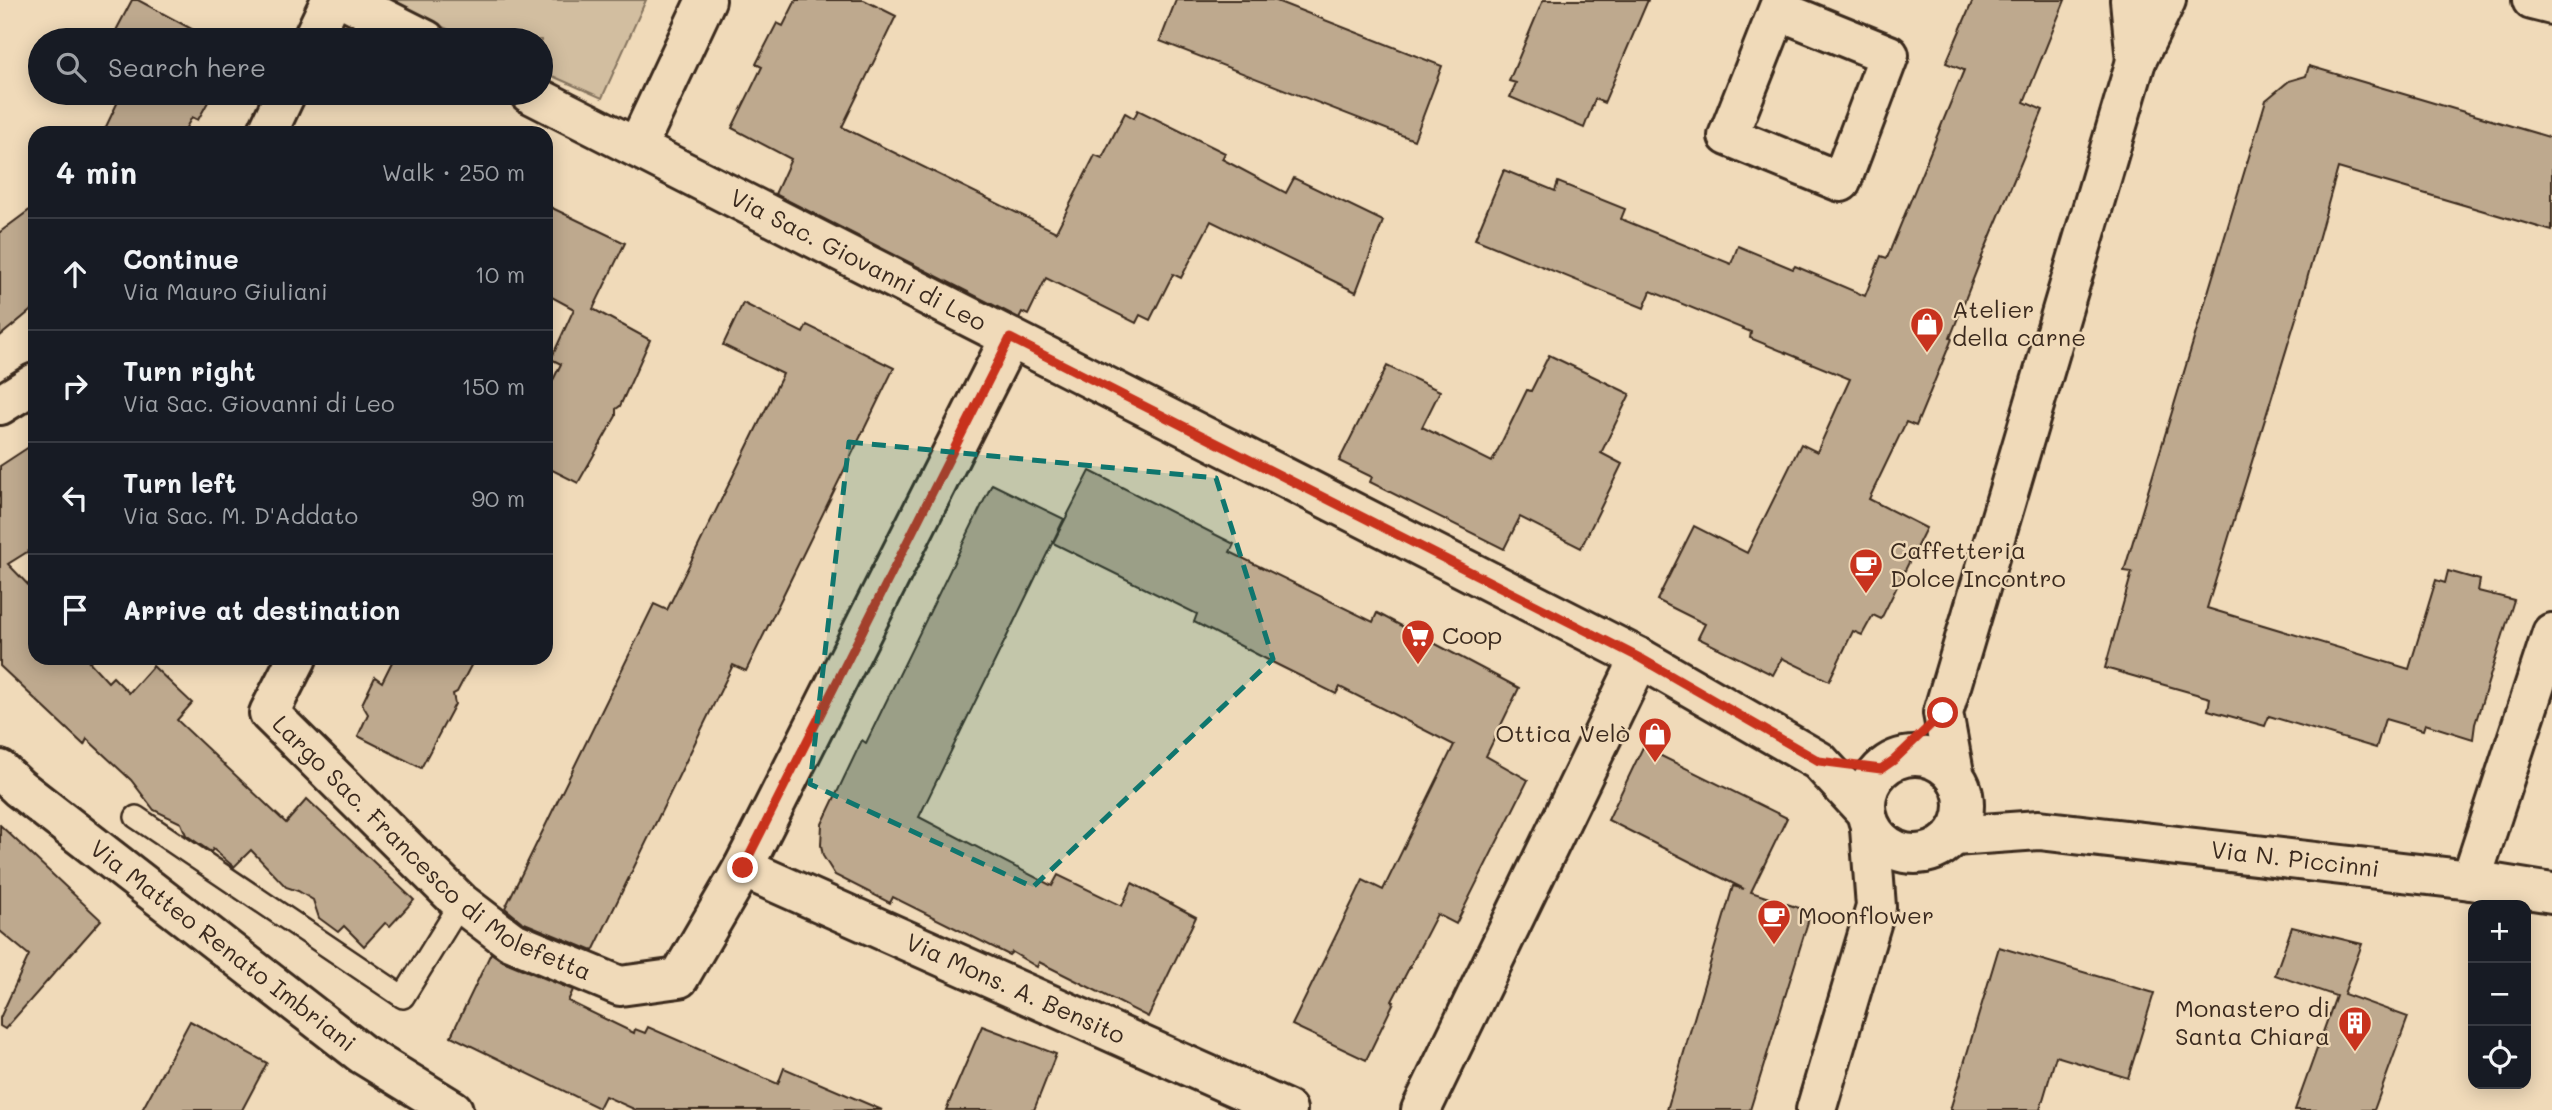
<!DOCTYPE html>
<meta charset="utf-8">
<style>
:root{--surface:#171b24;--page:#242831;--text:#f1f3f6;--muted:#9ea1a6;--line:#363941}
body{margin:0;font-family:Mali,sans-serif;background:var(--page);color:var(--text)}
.controls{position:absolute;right:21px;bottom:21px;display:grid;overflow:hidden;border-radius:14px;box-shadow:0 4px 18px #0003}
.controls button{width:63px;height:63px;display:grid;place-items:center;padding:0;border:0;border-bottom:2px solid var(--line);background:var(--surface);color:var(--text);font:35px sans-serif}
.stop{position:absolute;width:21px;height:21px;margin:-16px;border:5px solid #c8321e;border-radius:50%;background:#fff}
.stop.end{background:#c8321e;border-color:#fff;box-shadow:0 2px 7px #0008}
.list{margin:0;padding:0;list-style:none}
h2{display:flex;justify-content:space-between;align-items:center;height:91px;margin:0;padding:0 28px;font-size:30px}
h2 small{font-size:23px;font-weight:400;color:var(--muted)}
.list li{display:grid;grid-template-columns:46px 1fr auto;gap:21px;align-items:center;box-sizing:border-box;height:112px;padding:0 28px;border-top:2px solid var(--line)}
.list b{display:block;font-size:26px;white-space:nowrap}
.list p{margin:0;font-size:23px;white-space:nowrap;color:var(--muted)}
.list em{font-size:23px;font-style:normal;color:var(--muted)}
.icon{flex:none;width:38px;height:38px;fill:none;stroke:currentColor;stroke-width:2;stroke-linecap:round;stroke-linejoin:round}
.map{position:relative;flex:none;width:2552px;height:1110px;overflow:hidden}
.search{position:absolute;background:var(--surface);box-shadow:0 4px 18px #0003;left:28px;top:28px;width:525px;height:77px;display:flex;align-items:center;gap:18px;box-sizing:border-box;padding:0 24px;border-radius:38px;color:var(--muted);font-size:26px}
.panel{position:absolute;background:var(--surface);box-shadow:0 4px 18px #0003;left:28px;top:126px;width:525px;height:539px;border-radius:21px}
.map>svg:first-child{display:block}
.garden{fill:#d2bea0;stroke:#86745f;stroke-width:2}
.building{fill:#bea98e;stroke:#3b2a1e;stroke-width:2}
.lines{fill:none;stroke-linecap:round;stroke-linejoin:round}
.service-casing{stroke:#3b2a1e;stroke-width:26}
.minor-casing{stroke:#3b2a1e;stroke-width:44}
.tertiary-casing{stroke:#3b2a1e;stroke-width:44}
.service{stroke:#f0dab9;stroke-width:21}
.minor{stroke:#f0dab9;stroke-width:38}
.tertiary{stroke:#f0dab9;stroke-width:38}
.route{stroke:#c8321e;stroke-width:9}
.marked{fill:#0f766e;fill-opacity:0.2;stroke:#0f766e;stroke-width:5;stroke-dasharray:14 9;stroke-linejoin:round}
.labels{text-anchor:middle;stroke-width:5;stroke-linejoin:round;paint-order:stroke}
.street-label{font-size:24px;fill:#3b2a1e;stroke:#f0dab9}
.poi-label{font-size:24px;fill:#3b2a1e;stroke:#f0dab9;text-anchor:start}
</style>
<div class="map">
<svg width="2552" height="1110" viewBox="0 0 2552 1110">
<rect width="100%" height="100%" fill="#f0dab9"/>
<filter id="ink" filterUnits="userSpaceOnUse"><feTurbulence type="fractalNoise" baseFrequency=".0143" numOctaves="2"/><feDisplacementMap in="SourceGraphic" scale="14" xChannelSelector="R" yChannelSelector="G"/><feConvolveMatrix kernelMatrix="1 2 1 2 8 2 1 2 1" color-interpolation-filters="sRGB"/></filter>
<g filter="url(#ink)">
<polygon class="garden" points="382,0 646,0 602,98 541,71 541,40 472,40"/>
<g class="building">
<polygon points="132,0 138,0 212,40 111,40"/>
<polygon points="796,0 864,0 896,16 842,127 1056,232 1095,155 1102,158 1125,113 1134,118 1138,110 1225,153 1222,159 1286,193 1294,178 1383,221 1356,292 1211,221 1181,278 1173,274 1150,320 1140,315 1136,323 1046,278 1028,315 1022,312 1019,318 775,194 791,159 732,128 762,67 756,64 777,23 783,26"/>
<polygon points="1176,0 1274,0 1442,66 1414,140 1160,41"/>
<polygon points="1543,0 1648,0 1604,103 1595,99 1584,128 1510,97 1516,83 1509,81"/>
<polygon points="1973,0 2065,0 2024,102 2043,110 1983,254 1950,338 1952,339 1916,426 1906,422 1869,499 1926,528 1881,619 1873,615 1862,635 1853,631 1829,681 1782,658 1773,675 1698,638 1705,624 1657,600 1694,526 1747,553 1801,444 1817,452 1850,379 1750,338 1751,332 1651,291 1644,308 1475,239 1504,170 1555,191 1558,182 1625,209 1621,219 1731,264 1738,246 1793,269 1795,266 1865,296 1881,256 1887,258 1964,70 1946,63"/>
<polygon points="2309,66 2552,138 2552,231 2338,168 2297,315 2207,608 2409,669 2436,580 2445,583 2448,571 2480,580 2478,591 2514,600 2475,724 2473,739 2425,724 2423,730 2385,719 2376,748 2269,716 2265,726 2208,710 2210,698 2105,668 2132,572 2124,571 2266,100 2289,81 2306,76"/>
<polygon points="122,93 213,93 198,120 192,117 183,133 103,133"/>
<polygon points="546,205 625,243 593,309 650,340 620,406 616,409 616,416 578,483 546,467 546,394 561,364 551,359 574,309 546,294"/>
<polygon points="35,206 35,307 0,336 0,232"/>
<polygon points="743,303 803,333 807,325 894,368 746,671 733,665 593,951 522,922 505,908 654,604 667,610 783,374 723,345"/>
<polygon points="1549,355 1630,394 1601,453 1622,464 1581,548 1520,517 1504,549 1370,482 1372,477 1339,461 1387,366 1440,391 1422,427 1492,462 1527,390 1531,391"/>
<polygon points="35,443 35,547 8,564 35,592 35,658 86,658 108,682 113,677 129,693 153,666 192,703 177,720 286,823 307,799 414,900 390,926 385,923 364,946 344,926 338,932 319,918 313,900 298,891 286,887 251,850 234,867 213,849 211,852 186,835 181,823 154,810 131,780 87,739 84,745 0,666 0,466"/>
<polygon points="1090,471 1234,544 1230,552 1373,622 1377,613 1519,688 1486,756 1528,780 1456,924 1437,914 1392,1001 1394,1002 1366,1060 1292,1025 1363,880 1383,890 1454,745 1340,687 1336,694 1272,662 1194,622 1197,614 1053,543"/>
<polygon points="992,484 1064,519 919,817 1052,886 1058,875 1122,906 1132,883 1196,917 1148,1017 1039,962 1037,967 1012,952 1009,955 893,897 890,903 835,875 823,856 821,845 822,824 862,740 866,743"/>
<polygon points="394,658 475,658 457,692 453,694 455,704 421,768 358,736 368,714 362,704 375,677 382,682"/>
<polygon points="1643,747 1787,818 1751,892 1811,912 1750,1110 1667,1110 1733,886 1744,889 1608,820"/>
<polygon points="0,825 101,920 5,1029 0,1026 0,1018 29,955 0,931"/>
<polygon points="2292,927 2362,944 2344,994 2408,1017 2374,1110 2295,1110 2336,996 2275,975"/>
<polygon points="1999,947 2154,993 2128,1078 2056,1056 2040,1110 1950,1110"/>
<polygon points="491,953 503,961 573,990 568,1001 634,1033 635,1029 645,1033 648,1027 778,1084 784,1068 882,1110 636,1110 605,1096 599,1108 451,1036"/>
<polygon points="190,1021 267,1063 242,1110 142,1110"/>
<polygon points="982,1026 1056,1054 1034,1110 946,1110"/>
</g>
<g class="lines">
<g class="service-casing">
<polyline id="service" points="136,817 403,997 461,903"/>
</g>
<g class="minor-casing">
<g id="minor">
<polyline points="347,0 426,40"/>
<polyline points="2130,0 2136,61"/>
<polyline points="2532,0 2552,5"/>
<polyline points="1778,10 1889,55 1841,182 1728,136 1778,10 1782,0"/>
<polyline points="312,40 331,0"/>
<path id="s1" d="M 529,93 L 1640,658 L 1819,761 L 1866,812"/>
<polyline points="267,133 286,93"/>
<polyline points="637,147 706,0"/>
<polyline points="0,405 35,383"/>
<path id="s2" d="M 297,658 L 269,713 L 461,903 L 511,941 L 620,986 L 679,978 L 743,868 L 1010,338"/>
<circle cx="1915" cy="805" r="49"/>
<polyline points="1954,773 1943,713 2136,61 2166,0"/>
<path id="s3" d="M 1954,836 L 2039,830 L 2471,880 L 2552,893"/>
<path id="s4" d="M 743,868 L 1287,1110"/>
<polyline points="2471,880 2552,633"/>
<polyline points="1421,1110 1640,658"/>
<polyline points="1816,1110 1876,907 1870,828"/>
</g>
</g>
<g class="tertiary-casing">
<g id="tertiary">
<path id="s5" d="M 0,770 L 19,788 L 362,1054 L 453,1110"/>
</g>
</g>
<use href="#service" class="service"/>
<use href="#minor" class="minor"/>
<use href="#tertiary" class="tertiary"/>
</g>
</g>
<g class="lines" filter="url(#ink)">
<polyline class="route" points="743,868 1010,338 1640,658 1819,761 1881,769 1894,760 1943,713"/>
</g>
<path class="marked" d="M 849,442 L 1216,478 L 1273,659 L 1033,887 L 810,784 Z"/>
<defs>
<g id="shop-pin" transform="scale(1.75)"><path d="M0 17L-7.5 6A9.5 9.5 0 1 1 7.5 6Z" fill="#c8321e" stroke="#f0dab9"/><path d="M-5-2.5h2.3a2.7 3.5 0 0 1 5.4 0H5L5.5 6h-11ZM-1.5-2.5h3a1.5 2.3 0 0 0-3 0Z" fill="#fff"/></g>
<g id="cafe-pin" transform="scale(1.75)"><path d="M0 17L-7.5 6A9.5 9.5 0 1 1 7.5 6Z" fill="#c8321e" stroke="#f0dab9"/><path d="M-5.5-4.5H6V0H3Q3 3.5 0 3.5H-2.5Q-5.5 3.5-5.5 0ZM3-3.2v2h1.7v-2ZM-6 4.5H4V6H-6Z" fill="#fff"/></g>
<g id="supermarket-pin" transform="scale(1.75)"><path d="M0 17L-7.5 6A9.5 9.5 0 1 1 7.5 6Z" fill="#c8321e" stroke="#f0dab9"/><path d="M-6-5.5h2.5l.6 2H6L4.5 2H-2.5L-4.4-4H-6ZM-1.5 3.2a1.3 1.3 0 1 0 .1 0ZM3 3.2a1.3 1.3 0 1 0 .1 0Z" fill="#fff"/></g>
<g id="building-pin" transform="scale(1.75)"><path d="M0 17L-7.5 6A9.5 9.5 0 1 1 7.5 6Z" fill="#c8321e" stroke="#f0dab9"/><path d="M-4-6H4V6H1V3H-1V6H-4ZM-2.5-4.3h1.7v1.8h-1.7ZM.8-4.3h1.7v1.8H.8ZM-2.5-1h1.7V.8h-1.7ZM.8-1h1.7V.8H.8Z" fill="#fff"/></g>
</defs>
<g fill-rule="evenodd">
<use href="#shop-pin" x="1927" y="324"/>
<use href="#cafe-pin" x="1866" y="565"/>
<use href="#supermarket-pin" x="1418" y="636"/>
<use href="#shop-pin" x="1655" y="734"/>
<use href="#cafe-pin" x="1774" y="916"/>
<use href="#building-pin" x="2355" y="1023"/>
</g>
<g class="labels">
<g class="street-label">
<text dy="8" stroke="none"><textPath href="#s1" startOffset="369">Via Sac. Giovanni di Leo</textPath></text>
<text dy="8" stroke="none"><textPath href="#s2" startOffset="276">Largo Sac. Francesco di Molefetta</textPath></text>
<text dy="8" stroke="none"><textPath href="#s3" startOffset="343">Via N. Piccinni</textPath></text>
<text dy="8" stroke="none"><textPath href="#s5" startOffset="284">Via Matteo Renato Imbriani</textPath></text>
<text dy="8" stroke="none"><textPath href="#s4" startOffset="298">Via Mons. A. Bensito</textPath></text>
</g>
<g class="poi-label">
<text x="1952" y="318">Atelier<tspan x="1952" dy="28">della carne</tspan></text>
<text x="1890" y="559">Caffetteria<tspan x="1890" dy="28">Dolce Incontro</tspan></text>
<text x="1442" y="644">Coop</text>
<text x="1630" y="742" text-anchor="end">Ottica Velò</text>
<text x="1798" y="924">Moonflower</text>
<text x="2330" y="1017" text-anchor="end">Monastero di<tspan x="2330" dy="28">Santa Chiara</tspan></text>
</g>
</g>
</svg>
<div class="controls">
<button>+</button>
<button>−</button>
<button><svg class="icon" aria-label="locate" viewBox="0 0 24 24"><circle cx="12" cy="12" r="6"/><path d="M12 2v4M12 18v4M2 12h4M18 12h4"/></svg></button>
</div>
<div class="stop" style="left:1943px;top:713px"></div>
<div class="stop end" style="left:743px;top:868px"></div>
<div class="search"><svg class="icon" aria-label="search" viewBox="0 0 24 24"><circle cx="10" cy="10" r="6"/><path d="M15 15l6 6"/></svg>Search here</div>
<section class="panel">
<h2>4 min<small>Walk · 250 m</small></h2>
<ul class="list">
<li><svg class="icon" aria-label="ahead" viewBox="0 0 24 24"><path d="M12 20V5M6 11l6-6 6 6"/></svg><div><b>Continue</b><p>Via Mauro Giuliani</p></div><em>10 m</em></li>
<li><svg class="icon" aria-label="right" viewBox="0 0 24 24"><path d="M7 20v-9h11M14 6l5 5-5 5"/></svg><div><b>Turn right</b><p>Via Sac. Giovanni di Leo</p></div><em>150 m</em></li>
<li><svg class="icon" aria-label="left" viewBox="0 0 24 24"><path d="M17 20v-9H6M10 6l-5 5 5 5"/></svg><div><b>Turn left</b><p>Via Sac. M. D'Addato</p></div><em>90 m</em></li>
<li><svg class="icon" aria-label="arrive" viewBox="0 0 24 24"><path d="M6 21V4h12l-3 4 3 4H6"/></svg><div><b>Arrive at destination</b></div></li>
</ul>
</section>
</div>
